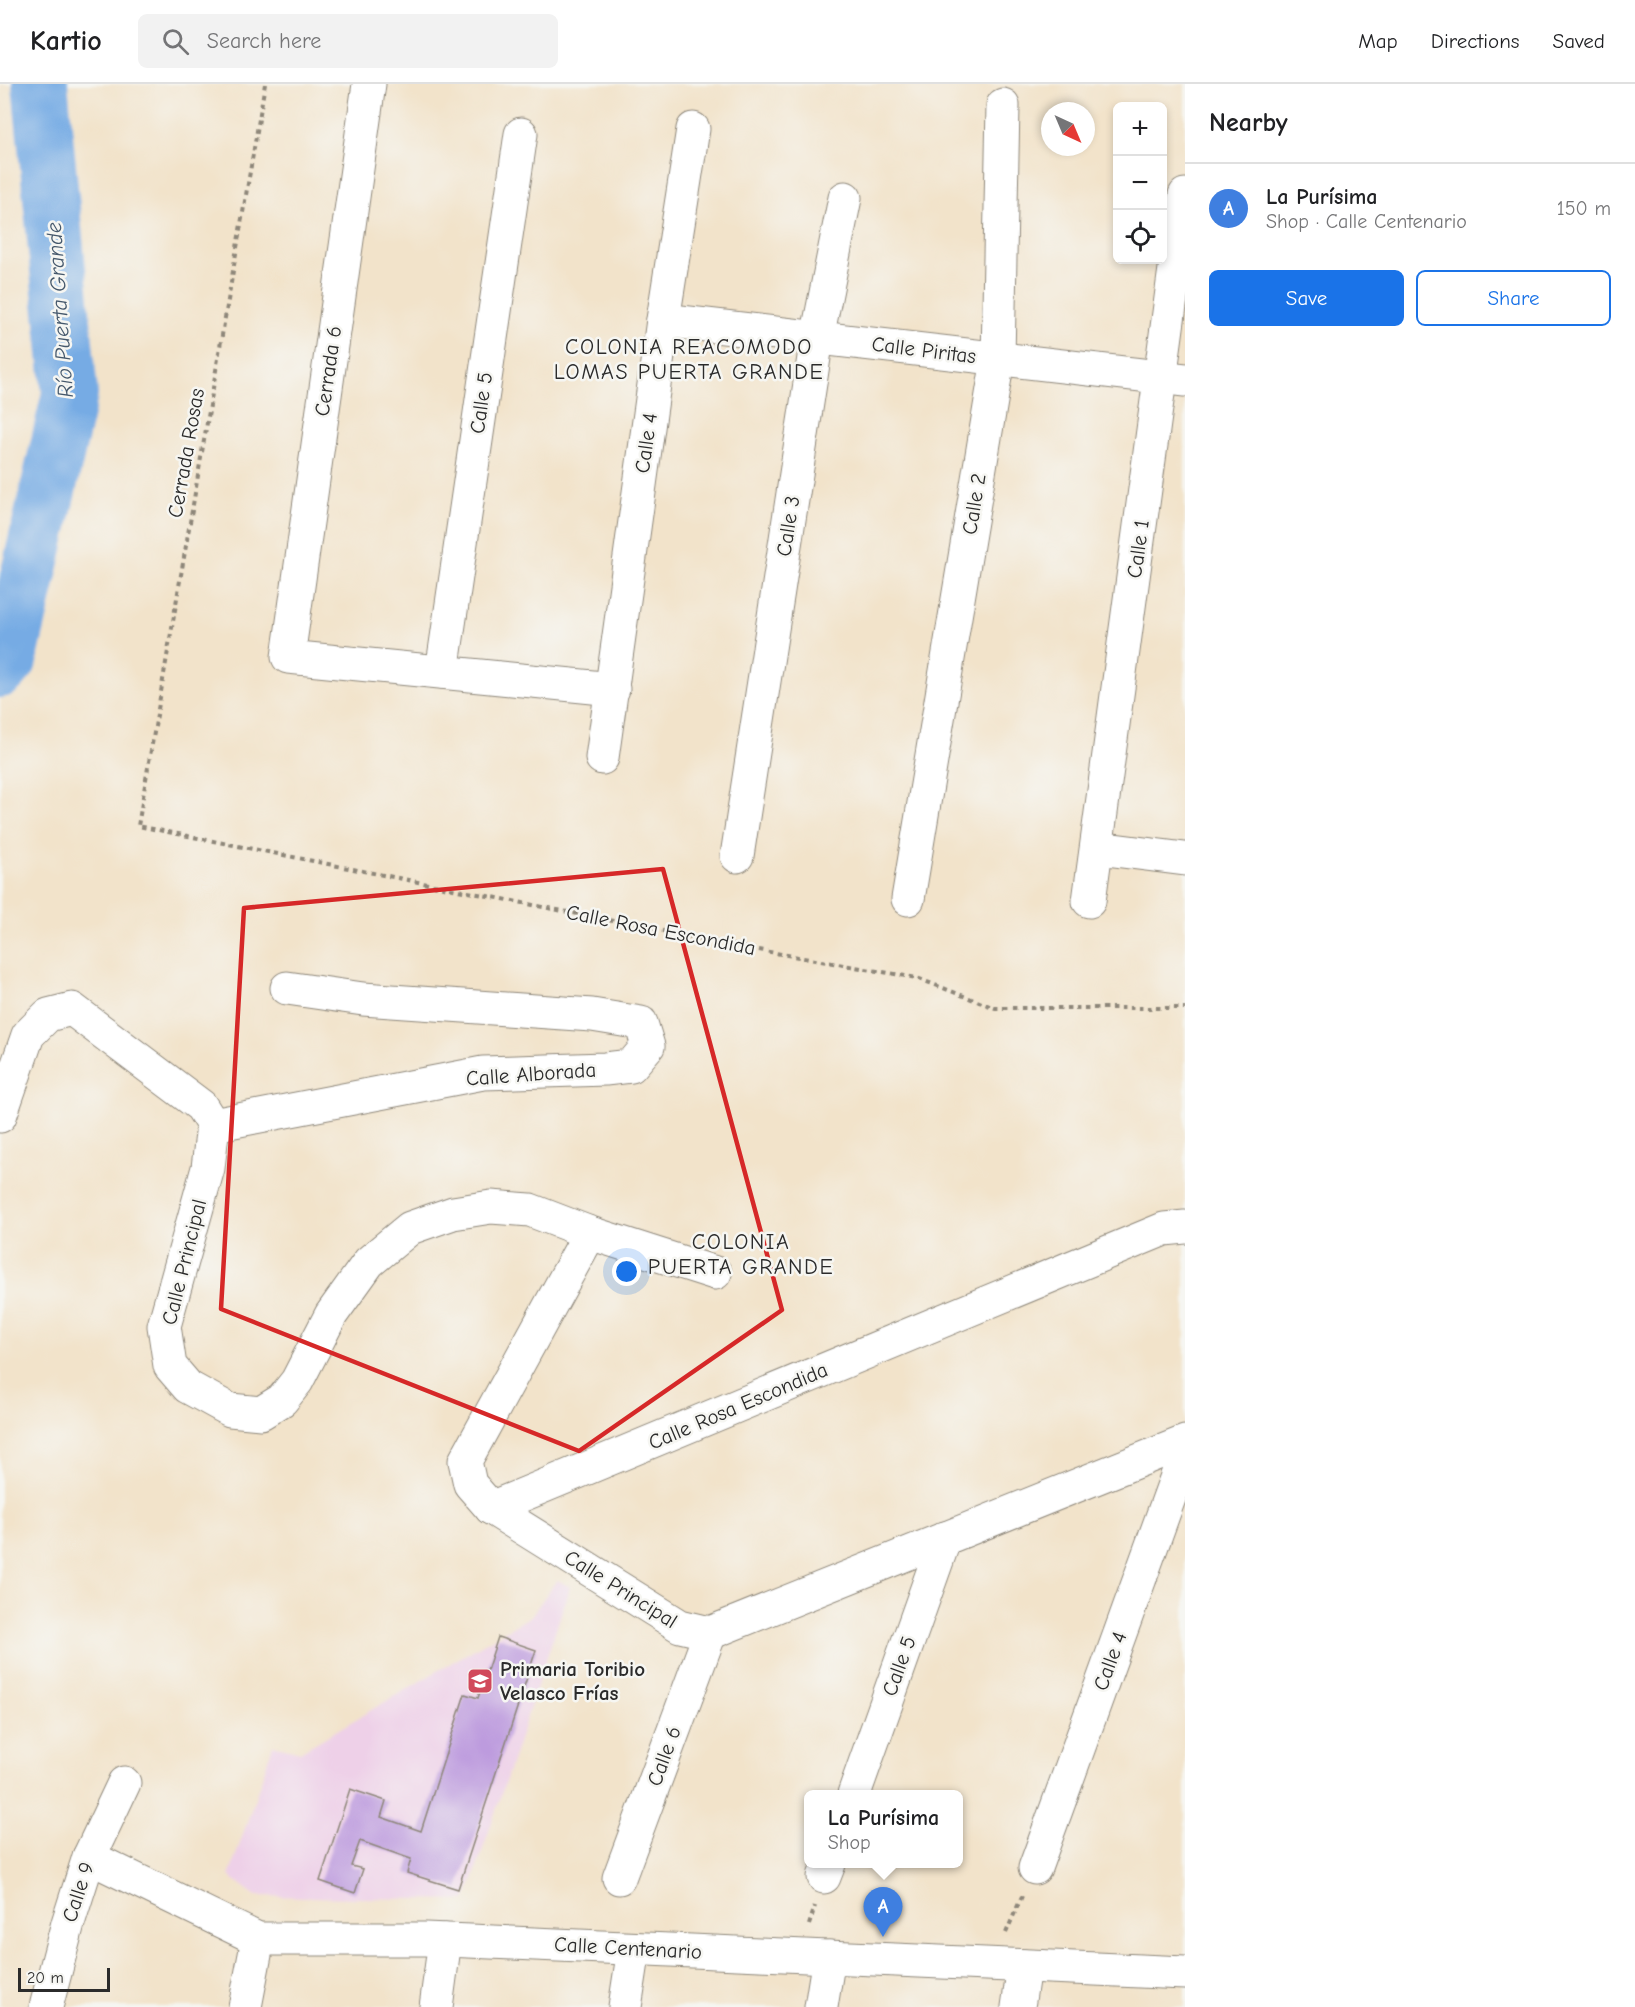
<!DOCTYPE html>
<meta charset="utf-8">
<style>
:root{--surface:#fff;--page:#f2f2f2;--text:#202124;--muted:#757577;--line:#e0e0e0;--accent:#1a73e8}
body{margin:0;font-family:"Comic Neue",sans-serif;background:var(--page);color:var(--text)}
.controls{position:absolute;right:18px;top:18px;display:grid;overflow:hidden;border-radius:9px;box-shadow:0 3px 9px #0003}
.controls button{width:54px;height:54px;display:grid;place-items:center;padding:0;border:0;border-bottom:2px solid var(--line);background:var(--surface);color:var(--text);font:30px sans-serif}
.compass{position:absolute;left:1041px;top:18px;width:54px;height:54px;border-radius:50%;background:var(--surface);box-shadow:0 3px 9px #0003;rotate:136deg}
.scale{position:absolute;left:18px;bottom:15px;width:92px;box-sizing:border-box;padding-left:6px;border:3px solid #2b2b2b;border-top:0;font-size:16px;line-height:21px;white-space:nowrap;color:#2b2b2b;-webkit-text-stroke:4px #f6f6f2;paint-order:stroke}
.you{position:absolute;left:627px;top:1188px;width:21px;height:21px;margin:-15px;border:4px solid #fff;border-radius:50%;background:#1a73e8;box-shadow:0 0 0 9px #1a73e833}
.badge{display:grid;place-items:center;width:39px;height:39px;border-radius:50%;background:var(--accent);color:#fff;font-size:20px;font-weight:700}
.pin{position:absolute;translate:-50% -50px;filter:drop-shadow(0 2px 3px #0008)}
.pin::after{content:'';position:absolute;top:32px;width:21px;height:18px;background:inherit;clip-path:polygon(0 0,100% 0,50% 100%)}
.popup{position:absolute;left:804px;top:1706px;width:159px;height:78px;box-sizing:border-box;display:grid;place-content:center;border-radius:9px;background:var(--surface);filter:drop-shadow(0 2px 4px #0005);font-size:20px;white-space:nowrap;color:var(--muted)}
.popup b{font-size:22px;color:var(--text)}
.popup::after{content:'';position:absolute;left:50%;top:100%;margin-left:-12px;border:12px solid transparent;border-top-color:var(--surface)}
.list{margin:0;padding:0;list-style:none}
h2{display:flex;justify-content:space-between;align-items:center;height:78px;margin:0;padding:0 24px;font-size:26px}
h2 small{font-size:20px;font-weight:400;color:var(--muted)}
.list li{display:grid;grid-template-columns:39px 1fr auto;gap:18px;align-items:center;box-sizing:border-box;height:90px;padding:0 24px;border-top:2px solid var(--line)}
.list b{display:block;font-size:22px;white-space:nowrap}
.list p{margin:0;font-size:20px;white-space:nowrap;color:var(--muted)}
.list em{font-size:20px;font-style:normal;color:var(--muted)}
.actions{display:flex;gap:12px;padding:18px 24px}
.actions a{flex:1;padding:14px 0;border:2px solid var(--accent);border-radius:9px;text-align:center;font-size:21px;color:var(--accent)}
.actions .main{background:var(--accent);color:#fff}
.icon{flex:none;width:33px;height:33px;fill:none;stroke:currentColor;stroke-width:2;stroke-linecap:round;stroke-linejoin:round}
.map{position:relative;flex:none;width:1185px;height:1923px;overflow:hidden}
header{display:flex;align-items:center;gap:36px;box-sizing:border-box;height:84px;padding:0 30px;background:var(--surface);border-bottom:2px solid var(--line)}
header strong{font-size:28px}
nav{display:flex;gap:33px;margin-inline-start:auto;font-size:21px}
.search{width:420px;height:54px;background:var(--page);display:flex;align-items:center;gap:15px;box-sizing:border-box;padding:0 21px;border-radius:9px;color:var(--muted);font-size:22px}
main{display:flex}
aside{flex:1;background:var(--surface)}
.map>svg:first-child{display:block}
.built{fill:#eed0e8}
.lines{fill:none;stroke-linecap:round;stroke-linejoin:round}
.river{stroke:#76abe4;stroke-width:56}
.building{fill:#bd9bde}
.minor-casing{stroke:#8e877a;stroke-width:35}
.path{stroke:#8e877a;stroke-width:4;stroke-dasharray:4.5 4.5;stroke-linecap:butt}
.minor{stroke:#fff;stroke-width:33}
.marked{fill:none;stroke:#d62828;stroke-width:4.5;stroke-linejoin:round}
.labels{text-anchor:middle;stroke-width:5;stroke-linejoin:round;paint-order:stroke}
.street-label{font-size:21px;fill:#2b2b2b;stroke:#f6f6f2}
.poi-label{font-size:21px;font-weight:bold;fill:#2b2b2b;stroke:#f6f6f2;text-anchor:start}
.water-label{font-size:22px;font-style:italic;fill:#45586c;stroke:#f6f6f2}
.neighbourhood-label{font-size:22px;letter-spacing:1.5px;fill:#2b2b2b;stroke:#f6f6f2}
</style>
<header>
<strong>Kartio</strong>
<div class="search"><svg class="icon" aria-label="search" viewBox="0 0 24 24"><circle cx="10" cy="10" r="6"/><path d="M15 15l6 6"/></svg>Search here</div>
<nav><a>Map</a><a>Directions</a><a>Saved</a></nav>
</header>
<main>
<div class="map">
<svg width="1185" height="1923" viewBox="0 0 1185 1923">
<rect width="100%" height="100%" fill="#f6f6f2"/>
<filter id="ink" filterUnits="userSpaceOnUse"><feTurbulence type="fractalNoise" baseFrequency=".0167" numOctaves="2"/><feDisplacementMap in="SourceGraphic" scale="12" xChannelSelector="R" yChannelSelector="G"/><feConvolveMatrix kernelMatrix="1 2 1 2 8 2 1 2 1" color-interpolation-filters="sRGB"/></filter>
<filter id="wash" filterUnits="userSpaceOnUse"><feTurbulence type="fractalNoise" baseFrequency=".008" numOctaves="4" result="noise"/><feDisplacementMap in="SourceGraphic" scale="24" xChannelSelector="R" yChannelSelector="G"/><feGaussianBlur stdDeviation="1.35" result="paint"/><feColorMatrix in="noise" values="0 0 0 0 0 0 0 0 0 0 0 0 0 0 0 0 0 1.4 0 .05"/><feComposite in="paint" operator="in"/></filter>
<g filter="url(#wash)">
<rect width="100%" height="100%" fill="#f2e3ca"/>
<polygon class="built" points="557,1496 570,1503 466,1816 256,1812 229,1792 273,1661 300,1668 531,1532"/>
<g class="lines">
<polyline class="river" points="0,586 9,576 70,310 40,0"/>
</g>
<g id="blocks">
<polygon class="building" points="498,1553 536,1566 458,1805 407,1789 411,1775 360,1757 351,1782 363,1785 355,1809 320,1797 350,1705 386,1717 381,1733 421,1747 465,1610 478,1614"/>
</g>
</g>
<g filter="url(#ink)">
<use href="#blocks" fill-opacity="0" stroke="#8e877a" stroke-width="1.5"/>
<g class="lines">
<g class="minor-casing">
<g id="minor">
<polyline points="369,0 288,573 613,605"/>
<polyline points="663,236 1185,296"/>
<polyline points="442,588 521,50"/>
<polyline points="602,674 663,236 693,45"/>
<polyline points="1098,764 1185,775"/>
<polyline points="737,772 817,254 845,114"/>
<polyline points="908,815 998,275 1003,21"/>
<polyline points="1089,817 1185,111"/>
<polyline points="0,1032 28,951 48,931 72,925 201,1022 213,1041 483,989 605,985 631,982 648,962 641,939 592,931 363,915 287,904"/>
<polyline points="213,1041 208,1084 164,1242 170,1282 188,1303 230,1326 261,1329 282,1316 297,1297 331,1231 369,1178 410,1144 453,1129 491,1123 530,1126 590,1149 715,1189"/>
<polyline points="590,1149 465,1377 470,1400 491,1424 680,1542 710,1549 1185,1358"/>
<polyline points="491,1424 1164,1145 1185,1143"/>
<polyline points="854,1710 945,1454"/>
<polyline points="89,1773 258,1855 425,1855 1185,1889"/>
<polyline points="1035,1784 1185,1370"/>
<polyline points="824,1793 829,1780"/>
<polyline points="619,1794 710,1549"/>
<polyline points="46,1923 68,1839 89,1773 124,1699"/>
<polyline points="245,1923 258,1855"/>
<polyline points="436,1923 445,1856"/>
<polyline points="625,1923 634,1865"/>
<polyline points="821,1923 829,1873"/>
<polyline points="1018,1923 1024,1882"/>
</g>
</g>
<g class="path">
<polyline points="265,0 138,742 753,865 917,894 995,924 1185,924"/>
<polyline points="809,1841 815,1822"/>
<polyline points="1006,1849 1022,1812"/>
</g>
<use href="#minor" class="minor"/>
</g>
</g>
<path class="marked" d="M 663,785 L 782,1226 L 579,1367 L 221,1225 L 244,824 Z"/>
<defs>
<g id="school-square" transform="scale(1.35)"><rect x="-9" y="-9" width="18" height="18" rx="4" fill="#d1495b" stroke="#f6f6f2"/><path d="M0-5L7-2L0 1L-7-2ZM-4 1L0 2.5L4 1V4Q0 6-4 4Z" fill="#fff"/></g>
</defs>
<g fill-rule="evenodd">
<use href="#school-square" x="480" y="1597"/>
</g>
<g class="labels">
<g class="street-label">
<text transform="translate(924 266) rotate(7)" y="7">Calle Piritas</text>
<text transform="translate(328 287) rotate(-82)" y="7">Cerrada 6</text>
<text transform="translate(481 319) rotate(-82)" y="7">Calle 5</text>
<text transform="translate(646 359) rotate(-82)" y="7">Calle 4</text>
<text transform="translate(186 369) rotate(-80)" y="7">Cerrada Rosas</text>
<text transform="translate(974 420) rotate(-81)" y="7">Calle 2</text>
<text transform="translate(788 442) rotate(-81)" y="7">Calle 3</text>
<text transform="translate(1138 465) rotate(-82)" y="7">Calle 1</text>
<text transform="translate(661 846) rotate(11)" y="7">Calle Rosa Escondida</text>
<text transform="translate(531 990) rotate(-4)" y="7">Calle Alborada</text>
<text transform="translate(184 1178) rotate(-76)" y="7">Calle Principal</text>
<text transform="translate(738 1322) rotate(-23)" y="7">Calle Rosa Escondida</text>
<text transform="translate(621 1505) rotate(32)" y="7">Calle Principal</text>
<text transform="translate(1110 1577) rotate(-70)" y="7">Calle 4</text>
<text transform="translate(899 1582) rotate(-70)" y="7">Calle 5</text>
<text transform="translate(664 1672) rotate(-70)" y="7">Calle 6</text>
<text transform="translate(78 1808) rotate(-72)" y="7">Calle 9</text>
<text transform="translate(628 1864) rotate(3)" y="7">Calle Centenario</text>
</g>
<g class="poi-label">
<text x="500" y="1592">Primaria Toribio<tspan x="500" dy="24">Velasco Frías</tspan></text>
</g>
<g class="water-label">
<text transform="translate(59 226) rotate(-94)" y="8">Río Puerta Grande</text>
</g>
<g class="neighbourhood-label">
<text x="689" y="270">COLONIA REACOMODO<tspan x="689" dy="25">LOMAS PUERTA GRANDE</tspan></text>
<text x="741" y="1165">COLONIA<tspan x="741" dy="25">PUERTA GRANDE</tspan></text>
</g>
</g>
</svg>
<div class="controls">
<button>+</button>
<button>−</button>
<button><svg class="icon" aria-label="locate" viewBox="0 0 24 24"><circle cx="12" cy="12" r="6"/><path d="M12 2v4M12 18v4M2 12h4M18 12h4"/></svg></button>
</div>
<svg class="compass" viewBox="-18 -18 36 36"><path d="M0-13l5 13h-10z" fill="#e53935"/><path d="M0 13l5-13h-10z" fill="#757577"/></svg>
<div class="scale">20 m</div>
<div class="you"></div>
<div class="pin badge" style="left:883px;top:1853px;background:#3f7fe0">A</div>
<div class="popup"><b>La Purísima</b>Shop</div>
</div>
<aside>
<h2>Nearby<small></small></h2>
<ul class="list">
<li><span class="badge" style="background:#3f7fe0">A</span><div><b>La Purísima</b><p>Shop · Calle Centenario</p></div><em>150 m</em></li>
</ul>
<div class="actions"><a class="main">Save</a><a>Share</a></div>
</aside>
</main>
